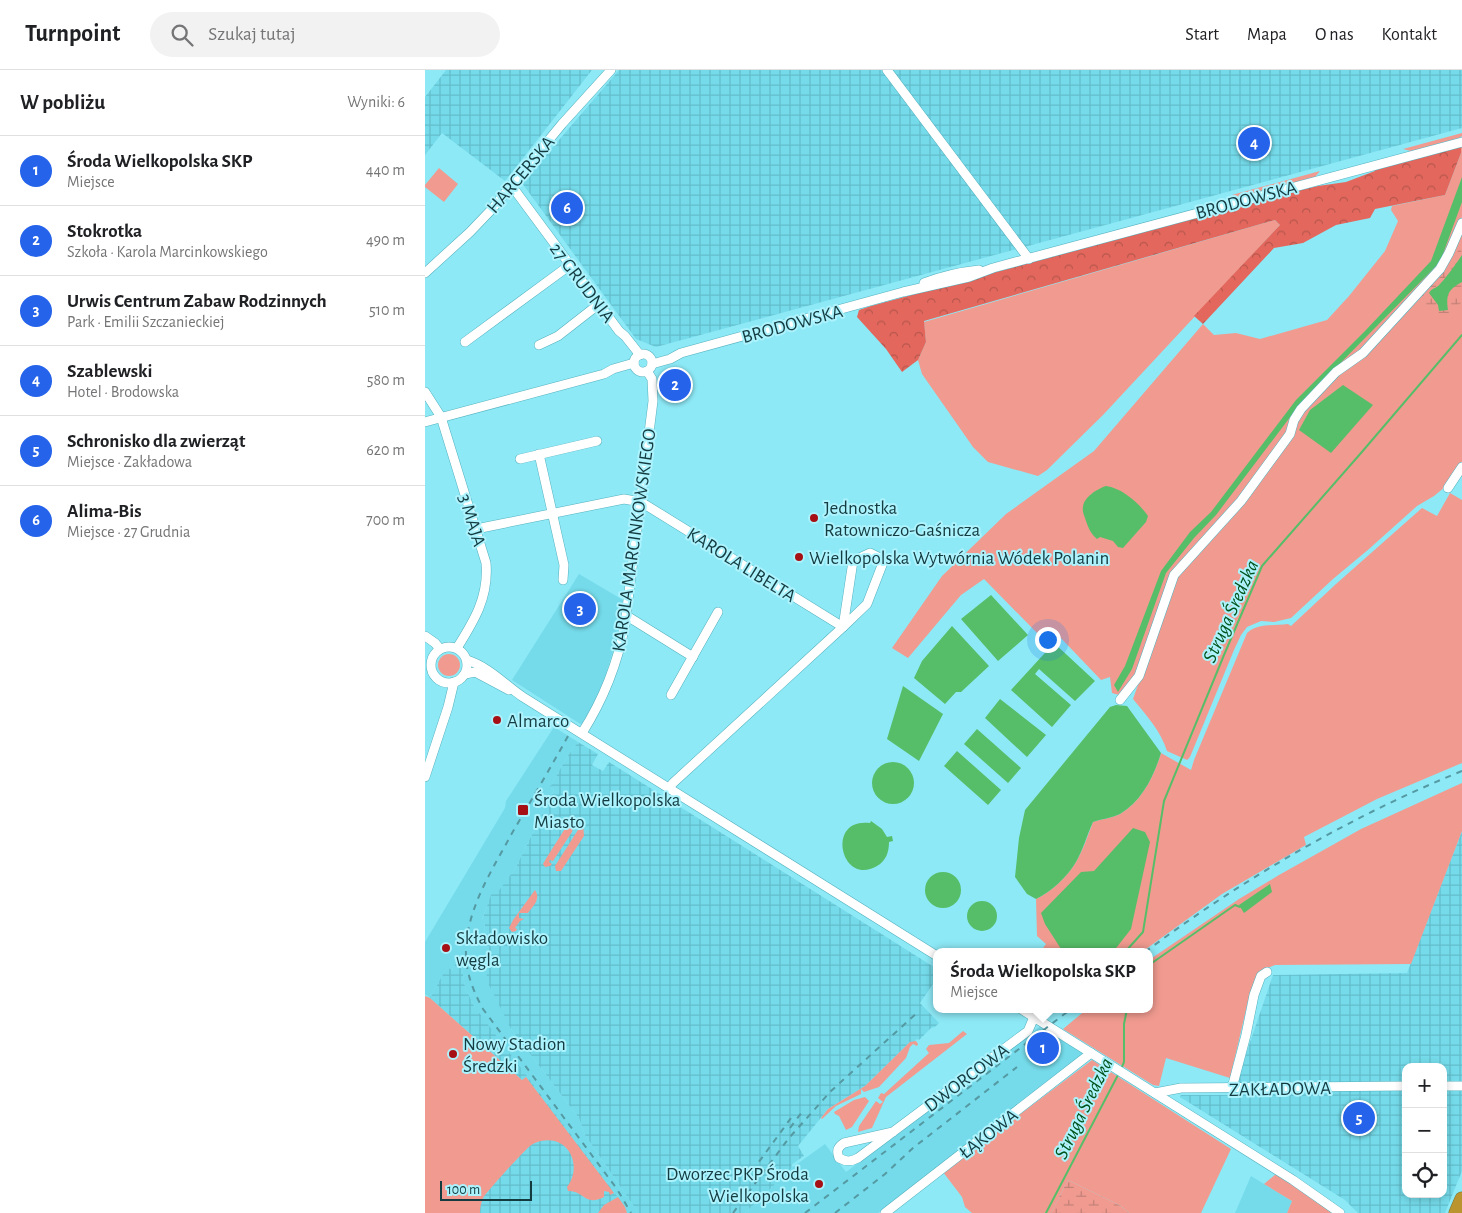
<!DOCTYPE html>
<html lang="pl">
<meta charset="utf-8">
<style>
:root{--surface:#fff;--page:#f2f2f2;--text:#202124;--muted:#757577;--line:#e0e0e0;--accent:#2563eb}
body{margin:0;font-family:"Alegreya Sans",sans-serif;background:var(--page);color:var(--text)}
.controls{position:absolute;right:15px;bottom:15px;display:grid;overflow:hidden;border-radius:10px;box-shadow:0 2px 8px #0003}
.controls button{width:45px;height:45px;display:grid;place-items:center;padding:0;border:0;border-bottom:1px solid var(--line);background:var(--surface);color:var(--text);font:25px sans-serif}
.scale{position:absolute;left:15px;bottom:12px;width:92px;box-sizing:border-box;padding-left:5px;border:2px solid #133b40;border-top:0;font-size:14px;line-height:18px;white-space:nowrap;color:#133b40;-webkit-text-stroke:4px #acf3fe;paint-order:stroke}
.you{position:absolute;left:622px;top:569px;width:18px;height:18px;margin:-12px;border:4px solid #fff;border-radius:50%;background:#1a73e8;box-shadow:0 0 0 8px #1a73e833}
.badge{display:grid;place-items:center;width:32px;height:32px;border-radius:50%;background:var(--accent);color:#fff;font-size:16px;font-weight:700}
.pin{position:absolute;translate:-50% -50%;border:2px solid #fff;box-shadow:0 1px 5px #0006}
.popup{position:absolute;left:508px;top:878px;width:220px;height:65px;box-sizing:border-box;display:grid;place-content:center;border-radius:10px;background:var(--surface);filter:drop-shadow(0 1px 4px #0005);font-size:16px;white-space:nowrap;color:var(--muted)}
.popup b{font-size:19px;color:var(--text)}
.popup::after{content:'';position:absolute;left:50%;top:100%;margin-left:-10px;border:10px solid transparent;border-top-color:var(--surface)}
.list{margin:0;padding:0;list-style:none}
h2{display:flex;justify-content:space-between;align-items:center;height:65px;margin:0;padding:0 20px;font-size:21px}
h2 small{font-size:16px;font-weight:400;color:var(--muted)}
.list li{display:grid;grid-template-columns:32px 1fr auto;gap:15px;align-items:center;box-sizing:border-box;height:70px;padding:0 20px;border-top:1px solid var(--line)}
.list b{display:block;font-size:19px;white-space:nowrap}
.list p{margin:0;font-size:16px;white-space:nowrap;color:var(--muted)}
.list em{font-size:16px;font-style:normal;color:var(--muted)}
.icon{flex:none;width:28px;height:28px;fill:none;stroke:currentColor;stroke-width:2;stroke-linecap:round;stroke-linejoin:round}
.map{position:relative;flex:none;width:1037px;height:1143px;overflow:hidden}
header{display:flex;align-items:center;gap:30px;box-sizing:border-box;height:70px;padding:0 25px;background:var(--surface);border-bottom:1px solid var(--line)}
header strong{font-size:24px}
nav{display:flex;gap:28px;margin-inline-start:auto;font-size:18px}
.search{width:350px;height:45px;background:var(--page);display:flex;align-items:center;gap:12px;box-sizing:border-box;padding:0 18px;border-radius:28px;color:var(--muted);font-size:19px}
main{display:flex}
aside{flex:1;background:var(--surface)}
.map>svg:first-child{display:block}
.built{fill:#75dbea}
.industrial{fill:url(#industrial-grid);fill-rule:evenodd}
.green{fill:#f19b90}
.forest{fill:url(#forest-crowns)}
.wetland{fill:url(#wetland-marsh)}
.water{fill:#56be68}
.lines{fill:none;stroke-linecap:round;stroke-linejoin:round}
.stream{stroke:#56be68;stroke-width:2}
.minor-casing{stroke:#54b1be;stroke-width:10}
.highway-casing{stroke:#807534;stroke-width:15}
.minor{stroke:#fff;stroke-width:9}
.highway{stroke:#ba942e;stroke-width:14}
.rail{stroke:#5599a2;stroke-width:2;stroke-dasharray:6 6;stroke-linecap:butt}
.poi-dot{fill:#a61014;stroke:#acf3fe;stroke-width:2}
.labels{text-anchor:middle;stroke-width:4;stroke-linejoin:round;paint-order:stroke}
.street-label{font-size:19px;fill:#133b40;stroke:#acf3fe}
.poi-label{font-size:19px;fill:#133b40;stroke:#acf3fe;text-anchor:start}
.water-label{font-size:20px;font-style:italic;fill:#03531c;stroke:#acf3fe}
</style>
<header>
<strong>Turnpoint</strong>
<div class="search"><svg class="icon" aria-label="search" viewBox="0 0 24 24"><circle cx="10" cy="10" r="6"/><path d="M15 15l6 6"/></svg>Szukaj tutaj</div>
<nav><a>Start</a><a>Mapa</a><a>O nas</a><a>Kontakt</a></nav>
</header>
<main>
<aside>
<h2>W pobliżu<small>Wyniki: 6</small></h2>
<ul class="list">
<li><span class="badge">1</span><div><b>Środa Wielkopolska SKP</b><p>Miejsce</p></div><em>440 m</em></li>
<li><span class="badge">2</span><div><b>Stokrotka</b><p>Szkoła · Karola Marcinkowskiego</p></div><em>490 m</em></li>
<li><span class="badge">3</span><div><b>Urwis Centrum Zabaw Rodzinnych</b><p>Park · Emilii Szczanieckiej</p></div><em>510 m</em></li>
<li><span class="badge">4</span><div><b>Szablewski</b><p>Hotel · Brodowska</p></div><em>580 m</em></li>
<li><span class="badge">5</span><div><b>Schronisko dla zwierząt</b><p>Miejsce · Zakładowa</p></div><em>620 m</em></li>
<li><span class="badge">6</span><div><b>Alima-Bis</b><p>Miejsce · 27 Grudnia</p></div><em>700 m</em></li>
</ul>
</aside>
<div class="map">
<svg width="1037" height="1143" viewBox="0 0 1037 1143">
<defs>
<pattern id="industrial-grid" width="8" height="8" patternUnits="userSpaceOnUse" patternTransform="scale(1.25)"><rect width="8" height="8" fill="#75dbea"/><path d="M0 4h8M4 0v8" fill="none" stroke="#64bdca"/></pattern>
<pattern id="forest-crowns" width="20" height="18" patternUnits="userSpaceOnUse" patternTransform="scale(1.25)"><rect width="20" height="18" fill="#e3675c"/><path d="M2 6a3 3 0 1 1 6 0M12 15a3 3 0 1 1 6 0" fill="none" stroke="#b7564d"/></pattern>
<pattern id="wetland-marsh" width="20" height="14" patternUnits="userSpaceOnUse" patternTransform="scale(1.25)"><rect width="20" height="14" fill="#f19b90"/><path d="M1 5h8M5 5V1M11 12h8M15 12V8" fill="none" stroke="#c28077"/></pattern>
</defs>
<rect width="100%" height="100%" fill="#8de9f6"/>
<g class="built">
<polygon points="154,504 198,530 192,568 181,604 167,639 157,655 87,610"/>
<polygon points="129,657 153,672 142,687 125,717 129,720 90,799 72,824 67,823 57,849 60,854 59,863 86,959 154,1048 160,1065 210,1138 212,1143 202,1143 200,1137 193,1127 59,952 49,936 40,917 35,888 27,900 22,898 5,928 0,924 0,872 80,738 81,731"/>
<polygon points="616,956 660,983 453,1143 320,1143 368,1097 400,1074 421,1102"/>
<polygon points="826,1106 867,1131 862,1143 810,1143"/>
</g>
<g class="industrial">
<polygon points="21,0 167,0 80,111 17,63 0,85 0,27"/>
<polygon points="194,0 1037,0 1037,58 231,277 211,269 97,113"/>
<polygon points="153,672 173,684 167,695 178,701 184,692 512,899 512,908 495,933 514,953 510,957 506,958 494,970 492,969 489,972 485,972 440,1016 403,1039 373,1076 379,1086 366,1095 368,1097 320,1143 212,1143 210,1138 160,1065 154,1048 86,959 62,911 59,863 60,854 57,850 67,822 72,823 90,799 129,720 125,717 142,687"/>
<path d="M 1037,761 L 1037,1101 L 1020,1143 L 933,1143 L 920,1130 L 755,1027 L 756,1025 L 807,1025 L 848,905 L 982,903 ZM 981,997 L 1018,997 L 1018,1124 L 981,1124 Z"/>
<polygon points="35,887 40,917 49,936 193,1127 200,1137 202,1143 27,1143 97,1010 5,928 22,897 27,900"/>
</g>
<g class="green">
<polygon points="1037,63 1037,66 1034,68 986,81 978,79"/>
<polygon points="1036,76 1037,76 1037,147 1017,193 951,266 884,328 863,363 809,435 747,504 712,605 694,625 687,623 685,607 676,610 632,564 612,563 559,509 536,525 483,588 467,578 517,506 581,444 669,381 778,254 789,265 811,263 835,269 902,250 924,226 960,181 973,151 966,140 967,136 1020,125 1036,83"/>
<polygon points="14,98 33,114 19,132 0,117 0,115"/>
<polygon points="895,101 890,107 811,128 807,125"/>
<polygon points="850,150 855,155 678,345 622,400 613,406 563,392 548,377 497,304 493,290 501,272 499,252"/>
<path d="M 1037,159 L 1037,392 L 1020,417 L 1009,426 L 992,436 L 944,479 L 908,509 L 866,548 L 849,552 L 836,551 L 822,557 L 816,565 L 809,580 L 765,687 L 762,690 L 742,681 C 736,661 721,645 708,629 L 751,506 L 819,431 L 878,341 L 1005,213 Z"/>
<path d="M 1025,423 L 1037,430 L 1037,693 L 952,729 L 879,767 L 881,775 L 797,824 L 717,882 L 615,882 L 621,874 L 612,866 L 611,829 C 626,822 643,806 651,792 C 658,780 663,765 668,752 C 676,749 687,748 695,744 C 717,731 729,706 736,683 L 766,700 L 769,690 L 822,563 C 833,553 848,556 863,554 L 866,556 L 911,514 L 997,438 L 1012,446 Z"/>
<circle cx="24" cy="595" r="11"/>
<polygon points="1037,713 1037,761 986,894 850,895 835,901 825,923 805,1008 741,988 734,1016 728,1015 638,959 662,939 724,939 724,890 814,829 854,805 936,759"/>
<polygon points="148,746 150,748 147,762 128,791 125,790 124,792 127,794 125,796 120,797 118,794 122,787"/>
<polygon points="158,752 159,766 136,801 131,801 130,796"/>
<path d="M 110,820 C 116,829 109,835 103,843 L 94,843 L 94,848 L 99,849 L 95,851 L 90,858 L 92,859 L 91,861 L 87,862 L 84,858 L 88,850 L 90,851 L 88,850 Z"/>
<path d="M 0,926 L 5,928 L 97,1010 L 101,1007 L 189,1123 L 185,1125 L 184,1122 L 179,1121 L 179,1127 C 159,1137 159,1120 143,1121 L 142,1117 C 158,1096 144,1065 116,1071 C 112,1072 109,1073 105,1076 C 97,1083 64,1119 58,1128 C 56,1133 55,1138 55,1143 L 0,1143 Z"/>
<polygon points="538,961 542,964 461,1027 447,1058 433,1062 434,1056 451,1031 455,1034 458,1032 453,1028 456,1023 459,1024 504,983 501,979 504,975 524,973"/>
<polygon points="491,971 493,974 492,976 488,974 485,977 481,988 454,1017 439,1022 436,1019 436,1024 411,1036 397,1049 396,1048 403,1039 440,1016 485,972"/>
<polygon points="667,990 806,1079 776,1143 704,1143 696,1136 643,1110 626,1143 547,1143 540,1137 537,1127 518,1102"/>
<polygon points="440,1027 444,1031 427,1057 421,1060 414,1046 410,1044 409,1042 429,1030"/>
<polygon points="851,1104 900,1137 908,1143 862,1143 867,1131 839,1114"/>
<polygon points="193,1127 200,1137 202,1143 173,1143 179,1135"/>
</g>
<polygon class="forest" points="1036,76 1036,83 1020,125 950,139 945,148 911,155 878,173 849,178 778,254 769,246 855,155 850,150 499,251 501,272 493,290 477,302 461,279 432,247 434,240 446,236 857,124 893,116 921,112 950,101 950,100"/>
<g class="wetland">
<path d="M 1037,175 L 1037,185 L 1033,193 L 1013,216 L 1007,218 L 1004,223 L 1013,235 L 1023,239 C 1021,223 1023,220 1037,212 L 1037,232 L 1016,250 L 992,231 L 1003,218 L 1014,209 Z"/>
<polygon points="643,1110 696,1136 704,1143 626,1143"/>
</g>
<g class="water">
<polygon points="1037,107 1037,132 1015,192 875,334 791,445 769,468 741,503 707,599 693,622 689,615 700,596 736,501 765,462 786,442 871,330 940,261 1006,191"/>
<path d="M 1037,185 L 1037,212 C 1023,220 1021,224 1023,240 L 1014,241 L 1013,235 L 1004,223 C 1007,218 1009,219 1013,216 C 1019,211 1033,191 1037,185 Z"/>
<polygon points="918,315 948,335 906,383 874,360 885,340"/>
<path d="M 681,416 C 697,418 714,433 723,446 L 721,452 L 698,478 L 693,477 L 688,471 L 675,467 L 672,469 C 665,463 663,457 660,448 C 659,445 657,441 658,437 C 659,427 672,419 681,416 Z"/>
<polygon points="566,525 603,565 573,591 536,549"/>
<polygon points="527,556 564,596 536,622 531,622 520,634 489,608 497,591"/>
<polygon points="629,573 670,611 650,631 614,599 610,604 646,635 627,657 586,620"/>
<polygon points="478,616 518,644 494,691 462,669"/>
<polygon points="575,629 621,665 602,687 560,648"/>
<path d="M 691,635 L 702,636 L 736,683 C 729,706 717,731 695,744 C 687,748 676,749 668,752 C 662,765 658,780 651,792 C 643,806 626,822 611,829 L 602,824 L 590,807 L 594,768 L 600,740 L 685,637 Z"/>
<polygon points="552,659 596,698 583,713 539,674"/>
<polygon points="532,681 576,720 563,735 519,696"/>
<circle cx="468" cy="713" r="21"/>
<path d="M 446,751 L 457,759 L 462,767 L 467,766 L 468,771 L 464,772 C 464,782 461,791 452,796 C 416,817 400,747 445,753 Z"/>
<polygon points="708,758 720,762 725,772 706,859 688,882 638,882 620,854 616,843 656,802 669,801"/>
<circle cx="518" cy="820" r="18"/>
<polygon points="845,814 847,822 819,843 814,835"/>
<circle cx="557" cy="846" r="15"/>
</g>
<g class="lines">
<g class="stream">
<polyline points="700,882 718,862 739,731 799,585 837,496 936,383 1037,265"/>
<polyline points="724,895 810,835 815,837"/>
<polyline points="696,999 699,992 699,954 702,939"/>
<polyline points="621,1143 694,1003"/>
</g>
<g class="minor-casing">
<g id="minor">
<polyline points="462,0 604,189"/>
<polyline points="86,115 194,261 200,266 215,285"/>
<polyline points="0,203 45,162 67,139 137,54 186,0"/>
<path d="M 499,213 C 517,206 535,202 554,200"/>
<polyline points="40,272 145,195"/>
<polyline points="114,275 133,266 174,234"/>
<circle cx="218" cy="293" r="9"/>
<polyline points="227,294 245,289 256,283 478,222 544,207 568,198 1037,72"/>
<path d="M 0,322 L 16,347 L 61,493 C 64,527 49,551 32,578"/>
<polyline points="0,352 179,304 188,299 209,293"/>
<polyline points="114,384 139,495 138,510"/>
<polyline points="95,389 172,371"/>
<polyline points="1023,418 1037,397"/>
<polyline points="51,459 199,429 216,432 418,557"/>
<polyline points="202,546 268,587"/>
<polyline points="0,566 10,573 15,579"/>
<circle cx="24" cy="595" r="18"/>
<path d="M 42,590 C 64,597 79,614 98,627 L 512,886"/>
<polyline points="40,604 50,602 54,604 84,620"/>
<polyline points="246,625 293,542"/>
<polyline points="695,630 714,606 749,505 816,431 865,364 869,350 876,339 911,302 938,283 1015,199 1024,183 1037,153"/>
<path d="M 157,663 C 178,630 193,592 200,554 L 228,331 L 227,309 L 222,301"/>
<polyline points="0,707 23,637 29,612"/>
<polyline points="244,718 248,713 418,557 442,534 459,490 445,483 428,491 418,557"/>
<polyline points="596,939 868,1110 915,1143"/>
<polyline points="1018,1016 1037,1016"/>
<polyline points="807,1018 821,965 829,925 836,906 842,902"/>
<polyline points="730,1023 756,1018 981,1016"/>
<path d="M 468,1062 L 419,1073 C 413,1077 411,1080 414,1088 C 421,1092 426,1092 433,1088 L 603,961 L 609,947"/>
<polyline points="460,1143 666,983"/>
</g>
</g>
<g class="highway-casing">
<polyline id="highway" points="1031,1143 1037,1129"/>
</g>
<use href="#minor" class="minor"/>
<use href="#highway" class="highway"/>
<g class="rail">
<path d="M 143,666 C 125,699 105,732 86,765 C 67,800 43,837 41,878 C 40,900 47,919 58,939 L 192,1119 L 206,1143"/>
<path d="M 720,882 C 818,809 924,747 1037,701"/>
<polyline points="365,1058 377,1042"/>
<polyline points="308,1132 328,1100 366,1048"/>
<polyline points="308,1143 364,1068 406,1021 493,942"/>
<polyline points="380,1143 646,939"/>
<polyline points="410,1143 460,1104 488,1078 592,997"/>
</g>
</g>
<g class="poi-dot">
<circle cx="389" cy="448" r="5"/>
<circle cx="374" cy="487" r="5"/>
<circle cx="72" cy="650" r="5"/>
<rect x="92" y="734" width="12" height="12" rx="2.5"/>
<circle cx="21" cy="878" r="5"/>
<circle cx="28" cy="984" r="5"/>
<circle cx="394" cy="1114" r="5"/>
</g>
<g class="labels">
<g class="street-label">
<text transform="translate(95 104) rotate(-50)" y="7">HARCERSKA</text>
<text transform="translate(821 129) rotate(-15)" y="7">BRODOWSKA</text>
<text transform="translate(158 212) rotate(53)" y="7">27 GRUDNIA</text>
<text transform="translate(367 253) rotate(-15)" y="7">BRODOWSKA</text>
<text transform="translate(48 450) rotate(73)" y="7">3 MAJA</text>
<text transform="translate(208 470) rotate(-82)" y="7">KAROLA MARCINKOWSKIEGO</text>
<text transform="translate(317 494) rotate(32)" y="7">KAROLA LIBELTA</text>
<text transform="translate(541 1007) rotate(-37)" y="7">DWORCOWA</text>
<text transform="translate(855 1018) rotate(-1)" y="7">ZAKŁADOWA</text>
<text transform="translate(563 1063) rotate(-38)" y="7">ŁĄKOWA</text>
</g>
<g class="poi-label">
<text x="399" y="444">Jednostka<tspan x="399" dy="22">Ratowniczo-Gaśnicza</tspan></text>
<text x="384" y="494">Wielkopolska Wytwórnia Wódek Polanin</text>
<text x="82" y="657">Almarco</text>
<text x="109" y="736">Środa Wielkopolska<tspan x="109" dy="22">Miasto</tspan></text>
<text x="31" y="874">Składowisko<tspan x="31" dy="22">węgla</tspan></text>
<text x="38" y="980">Nowy Stadion<tspan x="38" dy="22">Średzki</tspan></text>
<text x="384" y="1110" text-anchor="end">Dworzec PKP Środa<tspan x="384" dy="22">Wielkopolska</tspan></text>
</g>
<g class="water-label">
<text transform="translate(805 541) rotate(-66)" y="7">Struga Średzka</text>
<text transform="translate(658 1038) rotate(-64)" y="7">Struga Średzka</text>
</g>
</g>
</svg>
<div class="controls">
<button>+</button>
<button>−</button>
<button><svg class="icon" aria-label="locate" viewBox="0 0 24 24"><circle cx="12" cy="12" r="6"/><path d="M12 2v4M12 18v4M2 12h4M18 12h4"/></svg></button>
</div>
<div class="scale">100 m</div>
<div class="you"></div>
<div class="pin badge" style="left:618px;top:978px">1</div>
<div class="popup"><b>Środa Wielkopolska SKP</b>Miejsce</div>
<div class="pin badge" style="left:250px;top:315px">2</div>
<div class="pin badge" style="left:155px;top:539px">3</div>
<div class="pin badge" style="left:829px;top:73px">4</div>
<div class="pin badge" style="left:934px;top:1048px">5</div>
<div class="pin badge" style="left:142px;top:138px">6</div>
</div>
</main>
